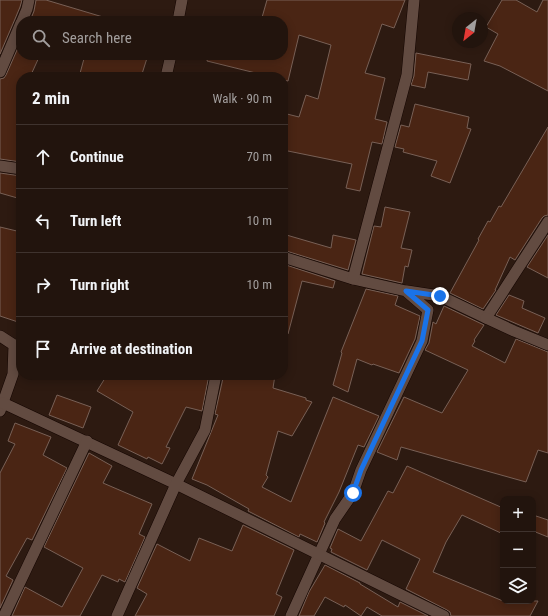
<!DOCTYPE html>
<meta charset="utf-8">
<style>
:root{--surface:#22140d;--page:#2a1d16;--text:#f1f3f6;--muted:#a29e9d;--line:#3f332e}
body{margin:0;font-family:"Roboto Condensed",sans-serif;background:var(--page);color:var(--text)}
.controls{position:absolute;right:12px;bottom:12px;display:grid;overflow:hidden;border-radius:8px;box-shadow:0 2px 10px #0003}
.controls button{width:36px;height:36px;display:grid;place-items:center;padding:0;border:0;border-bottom:1px solid var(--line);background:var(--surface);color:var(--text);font:20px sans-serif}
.compass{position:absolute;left:452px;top:12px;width:36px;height:36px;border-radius:50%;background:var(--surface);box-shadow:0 2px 10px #0003;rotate:211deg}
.stop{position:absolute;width:12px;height:12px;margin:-9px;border:3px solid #1a73e8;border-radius:50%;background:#fff}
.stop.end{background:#1a73e8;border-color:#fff;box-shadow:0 1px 4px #0008}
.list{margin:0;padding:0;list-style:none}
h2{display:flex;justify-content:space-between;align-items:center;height:52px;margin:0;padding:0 16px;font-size:17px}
h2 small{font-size:13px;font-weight:400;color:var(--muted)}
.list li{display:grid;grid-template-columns:26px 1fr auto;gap:12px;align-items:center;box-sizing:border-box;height:64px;padding:0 16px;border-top:1px solid var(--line)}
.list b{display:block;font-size:15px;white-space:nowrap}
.list em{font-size:13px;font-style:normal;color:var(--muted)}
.icon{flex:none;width:22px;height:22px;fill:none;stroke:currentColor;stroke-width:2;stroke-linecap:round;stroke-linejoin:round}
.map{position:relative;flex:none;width:548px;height:616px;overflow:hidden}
.search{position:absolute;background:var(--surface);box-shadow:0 2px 10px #0003;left:16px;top:16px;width:272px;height:44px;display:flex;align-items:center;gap:10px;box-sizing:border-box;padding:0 14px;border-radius:16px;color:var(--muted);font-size:15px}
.panel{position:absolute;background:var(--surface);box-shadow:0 2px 10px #0003;left:16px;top:72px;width:272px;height:308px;border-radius:16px}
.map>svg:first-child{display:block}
.building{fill:#4a2514;stroke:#786056}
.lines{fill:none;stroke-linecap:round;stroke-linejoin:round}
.minor-casing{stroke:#140501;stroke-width:12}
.minor{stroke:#624b41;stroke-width:11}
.route{stroke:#1a73e8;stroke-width:5}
</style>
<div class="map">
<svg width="548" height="616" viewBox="0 0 548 616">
<rect width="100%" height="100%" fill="#2d1a11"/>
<g class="building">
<polygon points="0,0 22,0 20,7 15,19 0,54"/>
<polygon points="36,0 46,0 103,17 103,21 30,21 34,11"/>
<polygon points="267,0 405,0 394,28 382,24 365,73 385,78 375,119 387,122 382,144 372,142 360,191 346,188 352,164 283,150 283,128 287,114 299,117 306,95 318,99 331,45 299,35 288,81 283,80 283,77 272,77 207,61 208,55 283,55 283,21 261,21"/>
<polygon points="502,0 516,0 537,12 543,0 548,0 548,91 500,66 484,61 498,34 486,27"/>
<polygon points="21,41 21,55 40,55 30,77 21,77 21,162 0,159 0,79 4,78 6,75"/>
<polygon points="416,53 471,64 468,80 428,72 425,88 411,85 414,76"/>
<polygon points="85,55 148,55 141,77 118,77 107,73 106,77 79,77"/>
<polygon points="415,104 469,117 467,128 471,129 450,183 431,176 437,161 403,152 404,149 395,147 401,125 409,127"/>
<polygon points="548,127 548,215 544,216 542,218 515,260 510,257 495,290 496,290 483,309 450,293 479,240 478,239 488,221 490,222 499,206 501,207"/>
<polygon points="0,173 21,176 21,199 0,193"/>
<polygon points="385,207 410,212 401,248 412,250 408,267 405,266 402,283 362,274 374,226 381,227"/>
<polygon points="0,227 21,232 21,323 0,316"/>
<polygon points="283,234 331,248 333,235 356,240 348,270 283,250"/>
<polygon points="548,235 548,278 527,267"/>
<polygon points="283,264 335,281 333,288 302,281 288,334 283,334"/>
<polygon points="366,289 398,296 395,305 420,316 415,339 399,373 373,364 372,365 357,359 348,392 333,385 342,353 341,352"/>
<polygon points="509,295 524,301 522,308 545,318 538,333 496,315"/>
<polygon points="444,306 484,325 474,340 475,341 472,346 505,363 516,339 548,352 548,453 538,450 526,482 401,447 397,460 377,452 404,397 442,413 468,370 425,350 429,343 433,322 436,324"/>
<polygon points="107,375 209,375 202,411 186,407 166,447 170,448 162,464 148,457 147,459 118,445 133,412 97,391"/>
<polygon points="225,375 275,375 273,388 306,398 306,400 312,402 292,436 278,431 266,475 268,477 262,487 291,502 333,397 379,416 364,447 358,445 339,492 324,522 325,523 317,542 300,534 299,537 248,511 249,509 207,485 192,479 218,415 215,414 223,378 224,378"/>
<polygon points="57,395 91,407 83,428 49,415"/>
<polygon points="15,423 51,437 43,455 67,468 32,540 27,538 6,576 13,580 0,608 0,473 15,444 8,441"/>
<polygon points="89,453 112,466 103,483 152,504 139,534 145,537 125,582 119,579 118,582 102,575 80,616 12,616 25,587 62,607 83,568 44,547"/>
<polygon points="407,466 503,508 503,534 462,515 446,542 433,572 503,601 538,601 530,616 451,616 450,612 447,610 406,589 420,559 382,540 367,570 331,552 332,549 330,548 338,529 361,541 388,491 393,493"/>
<polygon points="533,515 548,520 548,537 533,531"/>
<polygon points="243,525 294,550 276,594 282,597 274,616 135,616 147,594 137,588 157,544 190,561 199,538 232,551"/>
<polygon points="325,565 360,583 360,584 398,607 400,602 428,616 382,616 367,607 361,616 345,605 344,607 325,597 314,616 299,616 309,592"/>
</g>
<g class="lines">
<g class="minor-casing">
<g id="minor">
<polyline points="22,21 27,9 29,0"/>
<polyline points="178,21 182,0"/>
<polyline points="0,72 21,23"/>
<polyline points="166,77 171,55"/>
<polyline points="0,166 21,169"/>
<polyline points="283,257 353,279 406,291 428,310 422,341 361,470 353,493 335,519 291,616"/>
<polyline points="353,279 407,75 414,0"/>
<polyline points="407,291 440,296 486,318 548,222"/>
<polyline points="486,318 514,331 548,345"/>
<polyline points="0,336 14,345 13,374 0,411"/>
<polyline points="3,403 176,484 444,616"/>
<polyline points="4,616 87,441"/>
<polyline points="117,616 176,484 205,430 216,375"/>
</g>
</g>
<use href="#minor" class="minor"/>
</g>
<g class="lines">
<polyline class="route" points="353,493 361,470 422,341 428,310 406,291 440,296"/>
</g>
</svg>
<div class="controls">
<button>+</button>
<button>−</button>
<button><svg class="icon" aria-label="layers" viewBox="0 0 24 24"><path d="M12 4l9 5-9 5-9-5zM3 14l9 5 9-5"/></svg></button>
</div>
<svg class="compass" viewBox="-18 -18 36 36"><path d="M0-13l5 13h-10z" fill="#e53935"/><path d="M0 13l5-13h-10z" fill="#a29e9d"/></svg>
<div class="stop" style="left:353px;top:493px"></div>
<div class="stop end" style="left:440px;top:296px"></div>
<div class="search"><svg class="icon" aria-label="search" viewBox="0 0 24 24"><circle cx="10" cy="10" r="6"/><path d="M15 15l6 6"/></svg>Search here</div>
<section class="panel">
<h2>2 min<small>Walk · 90 m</small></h2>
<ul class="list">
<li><svg class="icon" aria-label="ahead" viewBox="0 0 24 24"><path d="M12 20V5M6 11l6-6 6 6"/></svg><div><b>Continue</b></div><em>70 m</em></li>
<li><svg class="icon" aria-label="left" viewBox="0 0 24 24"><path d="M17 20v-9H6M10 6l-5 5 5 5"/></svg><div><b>Turn left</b></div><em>10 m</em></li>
<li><svg class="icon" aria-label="right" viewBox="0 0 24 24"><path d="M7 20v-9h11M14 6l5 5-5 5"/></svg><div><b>Turn right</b></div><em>10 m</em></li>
<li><svg class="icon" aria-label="arrive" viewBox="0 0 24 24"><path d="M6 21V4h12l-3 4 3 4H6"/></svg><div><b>Arrive at destination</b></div></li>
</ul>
</section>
</div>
